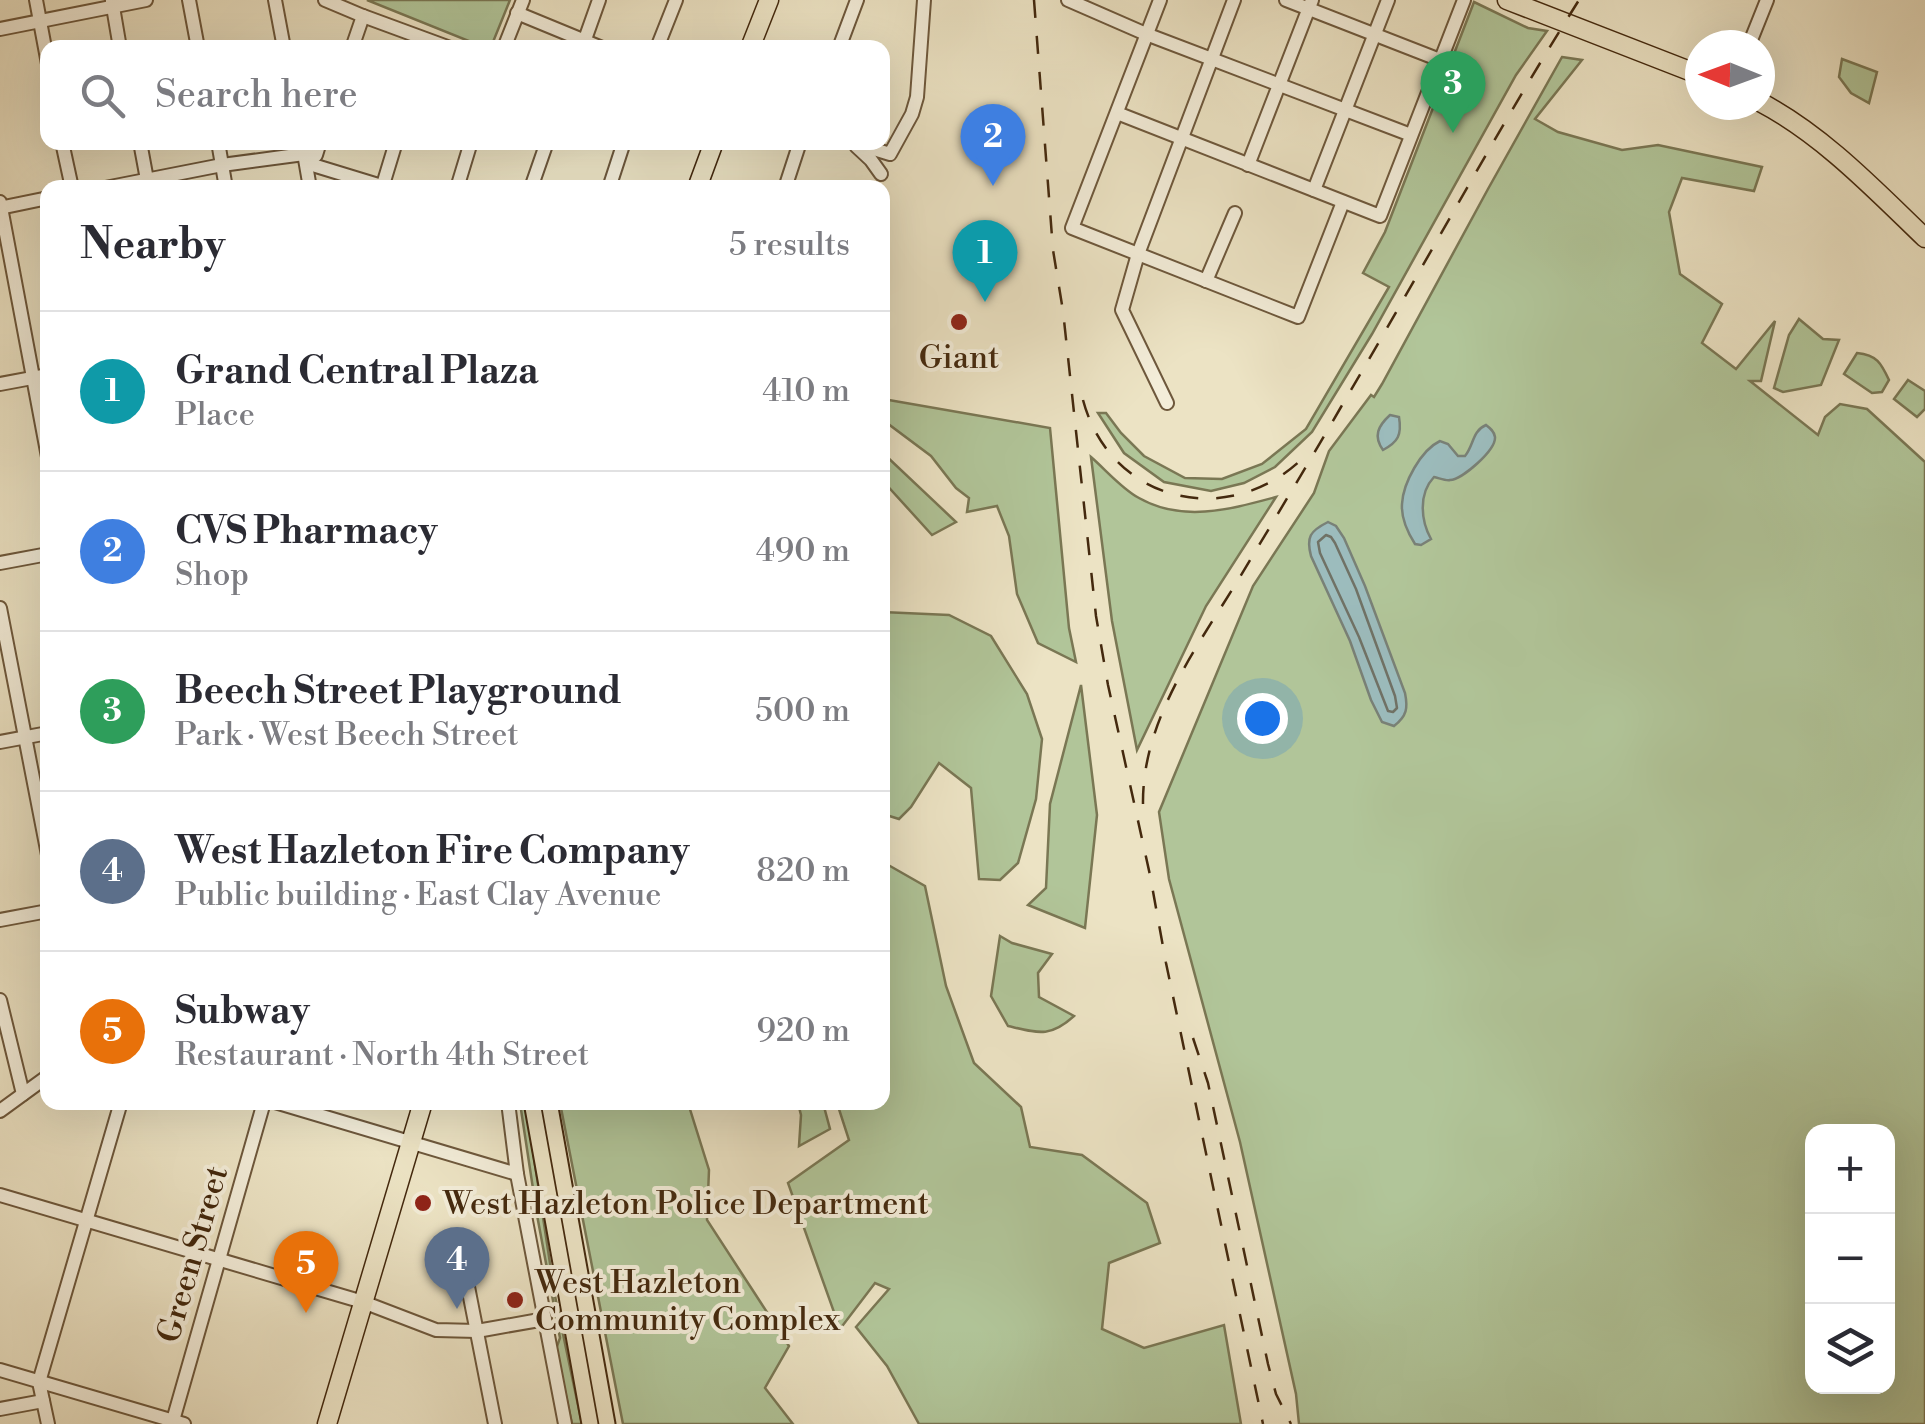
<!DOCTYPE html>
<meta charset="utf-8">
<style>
:root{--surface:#fff;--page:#f2f2f3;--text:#2b2b33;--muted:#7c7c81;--line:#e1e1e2;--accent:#1a73e8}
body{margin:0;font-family:"Libre Bodoni",serif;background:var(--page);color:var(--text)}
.controls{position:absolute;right:30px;bottom:30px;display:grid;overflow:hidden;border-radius:20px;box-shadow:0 10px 40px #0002}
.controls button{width:90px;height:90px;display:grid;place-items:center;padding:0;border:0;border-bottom:2px solid var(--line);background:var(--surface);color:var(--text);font:50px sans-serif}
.compass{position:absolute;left:1685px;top:30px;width:90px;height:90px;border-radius:50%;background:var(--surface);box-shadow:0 10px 40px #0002;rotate:271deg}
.you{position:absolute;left:1262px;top:718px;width:35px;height:35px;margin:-25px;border:8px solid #fff;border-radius:50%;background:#1a73e8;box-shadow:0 0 0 15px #1a73e833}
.badge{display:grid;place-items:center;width:65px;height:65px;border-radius:50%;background:var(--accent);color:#fff;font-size:32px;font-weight:700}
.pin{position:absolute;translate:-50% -82px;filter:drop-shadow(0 2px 5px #0008)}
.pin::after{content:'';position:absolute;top:52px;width:35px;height:30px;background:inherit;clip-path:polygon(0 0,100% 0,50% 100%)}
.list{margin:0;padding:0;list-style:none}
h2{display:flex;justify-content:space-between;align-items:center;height:130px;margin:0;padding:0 40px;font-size:42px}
h2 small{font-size:32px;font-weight:400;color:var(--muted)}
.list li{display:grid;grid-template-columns:65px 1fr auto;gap:30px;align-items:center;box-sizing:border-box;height:160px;padding:0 40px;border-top:2px solid var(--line)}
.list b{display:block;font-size:38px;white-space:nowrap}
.list p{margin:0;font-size:32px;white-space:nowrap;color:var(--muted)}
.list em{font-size:32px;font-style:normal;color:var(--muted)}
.icon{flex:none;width:55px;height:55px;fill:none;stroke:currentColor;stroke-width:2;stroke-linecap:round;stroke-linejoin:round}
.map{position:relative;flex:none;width:1925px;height:1424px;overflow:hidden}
.search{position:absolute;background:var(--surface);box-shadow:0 10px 40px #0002;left:40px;top:40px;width:850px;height:110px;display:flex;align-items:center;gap:25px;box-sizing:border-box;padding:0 35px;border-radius:20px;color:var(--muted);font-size:38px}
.panel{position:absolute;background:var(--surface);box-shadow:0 10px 40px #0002;left:40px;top:180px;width:850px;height:930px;border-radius:20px}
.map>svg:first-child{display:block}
.green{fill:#b1c599;stroke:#7a7754;stroke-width:2.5;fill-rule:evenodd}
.water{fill:#9cbcbd;stroke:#798177;stroke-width:2.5}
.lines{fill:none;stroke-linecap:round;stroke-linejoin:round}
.shore{stroke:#707266;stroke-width:2.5}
.minor-casing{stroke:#6e583c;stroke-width:16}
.major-casing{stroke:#44290e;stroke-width:19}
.highway-casing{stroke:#44290e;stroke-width:21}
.minor{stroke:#f3edd9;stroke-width:12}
.major{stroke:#ece3c4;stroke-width:15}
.highway{stroke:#ece3c4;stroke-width:18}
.rail{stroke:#44290e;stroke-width:2.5;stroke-dasharray:18 18;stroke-linecap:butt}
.poi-dot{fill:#8f2418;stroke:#f3edd9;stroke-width:4}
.labels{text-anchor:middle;stroke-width:8;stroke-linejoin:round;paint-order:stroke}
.poi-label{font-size:32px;fill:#44290e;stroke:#f3edd9;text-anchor:start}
.street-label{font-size:32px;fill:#44290e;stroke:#f3edd9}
</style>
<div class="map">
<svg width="1925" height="1424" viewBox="0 0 1925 1424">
<rect width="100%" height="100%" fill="#ece3c4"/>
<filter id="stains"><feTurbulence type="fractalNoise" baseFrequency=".002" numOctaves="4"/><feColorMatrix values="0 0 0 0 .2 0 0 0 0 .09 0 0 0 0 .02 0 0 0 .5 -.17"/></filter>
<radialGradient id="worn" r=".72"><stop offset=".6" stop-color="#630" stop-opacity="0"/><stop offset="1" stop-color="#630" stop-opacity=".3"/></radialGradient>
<g class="green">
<polygon points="367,0 510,0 491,47 486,48"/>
<polygon points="1474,2 1528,28 1547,31 1516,75 1372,334 1312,432 1275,467 1244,483 1211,491 1164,482 1124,453 1098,413 1106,413 1121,433 1144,456 1185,478 1222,479 1262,464 1306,429 1389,287 1363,273 1385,232"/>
<path d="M 1562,57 L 1582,60 L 1535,119 L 1558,132 L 1622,150 L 1658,145 L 1762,167 L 1754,191 L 1682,178 L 1669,212 L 1680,274 L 1722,304 L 1702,343 L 1736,369 L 1775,321 L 1761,381 L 1750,381 L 1818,435 L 1825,417 L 1840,404 L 1867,409 L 1925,462 L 1925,1424 L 1299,1424 L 1296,1394 L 1240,1142 L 1169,879 L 1159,812 L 1253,586 L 1314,493 L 1329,451 L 1371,395 L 1374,397 L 1382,384 L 1488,189 ZM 1812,1132 L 1888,1132 L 1888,1386 L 1812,1386 Z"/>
<polygon points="1842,59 1877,72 1869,103 1851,93 1839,77"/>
<polygon points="1799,319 1823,339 1839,340 1821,385 1783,392 1774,388 1789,335"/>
<path d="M 1857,353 C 1877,355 1881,363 1889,380 L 1882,392 L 1872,393 L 1844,374 Z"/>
<polygon points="1908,380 1925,391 1925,409 1917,417 1894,399"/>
<polygon points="883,399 1050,428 1069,628 1076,662 1038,643 1017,594 1009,536 997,506 967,512 969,498 956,488 931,456 883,420"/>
<polygon points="882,453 883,453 956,522 932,535 883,481"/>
<path d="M 1091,457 C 1106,470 1122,489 1139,498 C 1183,523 1231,509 1276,497 L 1206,606 L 1137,750 L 1112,621 Z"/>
<polygon points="882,612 949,615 991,636 1027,694 1042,739 1036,799 1018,863 1000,880 979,879 971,788 939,763 911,807 899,819 883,814"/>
<polygon points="1081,685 1097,815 1085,928 1028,905 1046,888 1050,804"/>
<polygon points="883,862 925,886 946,986 974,1063 1021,1107 1030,1147 1082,1155 1147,1203 1160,1243 1109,1263 1102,1329 1144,1348 1224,1325 1241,1424 919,1424 887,1366 856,1327 889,1289 875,1283 840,1329 788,1183 849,1140 837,1103 882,1102"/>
<path d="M 1000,936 L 1012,943 L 1052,954 L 1038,973 L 1039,997 L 1074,1016 C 1050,1038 1038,1033 1008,1026 L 991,996 Z"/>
<polygon points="520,1103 524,1103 528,1119 555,1296 582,1424 572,1424 556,1349 560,1338 537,1215"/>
<polygon points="539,1103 543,1103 602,1424 598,1424"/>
<polygon points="560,1103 688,1103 709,1170 707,1220 789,1346 765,1388 793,1424 623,1424"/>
<polygon points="798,1103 823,1103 830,1129 799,1146 801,1115"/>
</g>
<g class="water">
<path d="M 1390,415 L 1399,417 C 1402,435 1398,442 1383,450 C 1373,436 1378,426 1390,415 Z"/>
<path d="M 1486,425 C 1490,428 1494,431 1495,437 C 1496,450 1463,479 1450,480 C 1446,481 1439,478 1434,477 C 1418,494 1421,521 1431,539 L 1421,545 L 1415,544 C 1408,533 1401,518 1402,504 C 1403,483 1421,450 1440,441 L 1448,444 L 1458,456 L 1465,456 C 1474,445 1472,431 1486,425 Z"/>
<path d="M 1328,522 L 1336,526 L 1344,538 L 1365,586 L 1405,693 C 1408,708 1407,716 1394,726 L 1382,722 L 1371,700 L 1350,641 L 1311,556 C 1306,537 1310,531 1328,522 Z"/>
</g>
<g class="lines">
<polygon class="shore" points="1326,535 1331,537 1335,543 1356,589 1395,696 1397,708 1393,712 1388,711 1359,637 1320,553 1318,542"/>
<g class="minor-casing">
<g id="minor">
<polyline points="36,0 48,64"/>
<polyline points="189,0 198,48"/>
<polyline points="275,0 284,48"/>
<polyline points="325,0 363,16 450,48"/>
<polyline points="1068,0 1146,34 1411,135"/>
<polyline points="1160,0 1072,228 1298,317 1343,202"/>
<polyline points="1286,0 1440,60"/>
<polyline points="112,1 120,48"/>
<polyline points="517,13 602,48"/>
<polyline points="0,29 146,0"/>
<polyline points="583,45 599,0"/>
<polyline points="1749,45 1767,0"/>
<polyline points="352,48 363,16"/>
<polyline points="504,48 523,0"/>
<polyline points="657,48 676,0"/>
<polyline points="839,48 857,0"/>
<polyline points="1117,113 1380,216 1464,0"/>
<polyline points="62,142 72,188"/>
<polyline points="140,142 148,185"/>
<polyline points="218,142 226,188"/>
<polyline points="302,142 310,188"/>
<polyline points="851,142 890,154 912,114 917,97 924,0"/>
<polyline points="856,146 871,160 881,174"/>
<polyline points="304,154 316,166 388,188"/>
<polyline points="1248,165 1312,0"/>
<polyline points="105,188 222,165 304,154 316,155 320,142"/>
<polyline points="382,188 396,142"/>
<polyline points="457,188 471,142"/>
<polyline points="531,188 547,142"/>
<polyline points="609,188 624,142"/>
<polyline points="785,188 800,142"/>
<polyline points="1314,190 1388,0"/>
<polyline points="0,202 48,457"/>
<polyline points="0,208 48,198"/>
<polyline points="1206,281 1235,213"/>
<polyline points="0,384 48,375"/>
<polyline points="1167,403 1122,310 1138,254 1234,0"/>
<polyline points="0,563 48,554"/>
<polyline points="0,608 48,855"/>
<polyline points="0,742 48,733"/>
<polyline points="0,920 48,911"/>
<polyline points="0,1000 23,1094"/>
<polyline points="275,1102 517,1174"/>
<polyline points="508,1102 517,1174 565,1424"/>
<polyline points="0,1111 48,1076"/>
<polyline points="0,1195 363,1302 436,1330 477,1331 545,1319"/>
<polyline points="460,1246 495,1424"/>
<polyline points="0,1370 184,1424"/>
<polyline points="0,1409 43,1401"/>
<polyline points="48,1424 39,1382 121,1102"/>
<polyline points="172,1424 264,1102"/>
</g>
</g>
<g class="major-casing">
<g id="major">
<polyline points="532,1102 590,1424"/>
<polyline points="549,1102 607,1424"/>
</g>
</g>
<g class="highway-casing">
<g id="highway">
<polyline points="1507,0 1700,75"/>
<polyline points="750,48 769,0"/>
<path d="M 1760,102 C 1823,135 1875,190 1925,238"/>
<polyline points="697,188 714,142"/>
<polyline points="327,1424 423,1102"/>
</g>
</g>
<use href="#minor" class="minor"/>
<use href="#major" class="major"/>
<use href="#highway" class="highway"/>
<g class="rail">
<polyline points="1034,0 1053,250 1063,311 1096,616 1108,685 1150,875 1166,963 1263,1424"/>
<path d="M 1083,400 C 1111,505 1233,531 1307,454"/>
<path d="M 1143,804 C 1142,719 1198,646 1240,577 C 1274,520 1308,464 1341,407 C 1421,272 1495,133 1579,0"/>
<polyline points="1193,1038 1208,1083 1268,1364 1276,1394 1291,1424"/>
</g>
</g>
<g class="poi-dot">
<circle cx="959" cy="322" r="10"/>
<circle cx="423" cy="1203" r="10"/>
<circle cx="515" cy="1300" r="10"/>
</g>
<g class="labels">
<g class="poi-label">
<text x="959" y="368" text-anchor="middle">Giant</text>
<text x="443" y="1214">West Hazleton Police Department</text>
<text x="535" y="1293">West Hazleton<tspan x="535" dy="37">Community Complex</tspan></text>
</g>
<g class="street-label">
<text transform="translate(192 1254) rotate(-74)" y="11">Green Street</text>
</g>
</g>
<rect width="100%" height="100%" filter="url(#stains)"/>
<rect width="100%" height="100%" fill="url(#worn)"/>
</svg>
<div class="controls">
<button>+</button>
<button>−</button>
<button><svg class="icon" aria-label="layers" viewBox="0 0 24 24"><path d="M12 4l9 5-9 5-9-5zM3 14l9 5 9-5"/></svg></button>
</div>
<svg class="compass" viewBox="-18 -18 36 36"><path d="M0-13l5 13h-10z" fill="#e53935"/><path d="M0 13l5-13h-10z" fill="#7c7c81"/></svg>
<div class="you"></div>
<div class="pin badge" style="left:985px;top:302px;background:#0f9aa8">1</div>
<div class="pin badge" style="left:993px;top:186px;background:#3f7fe0">2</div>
<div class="pin badge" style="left:1453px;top:133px;background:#2e9e5b">3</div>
<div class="pin badge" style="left:457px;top:1309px;background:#5c6f8a">4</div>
<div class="pin badge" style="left:306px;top:1313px;background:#e8710a">5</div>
<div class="search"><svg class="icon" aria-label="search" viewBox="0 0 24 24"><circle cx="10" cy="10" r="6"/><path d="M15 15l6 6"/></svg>Search here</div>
<section class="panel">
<h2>Nearby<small>5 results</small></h2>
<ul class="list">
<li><span class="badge" style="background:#0f9aa8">1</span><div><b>Grand Central Plaza</b><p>Place</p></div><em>410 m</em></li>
<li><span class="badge" style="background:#3f7fe0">2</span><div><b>CVS Pharmacy</b><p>Shop</p></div><em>490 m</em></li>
<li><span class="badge" style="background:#2e9e5b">3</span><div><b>Beech Street Playground</b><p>Park · West Beech Street</p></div><em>500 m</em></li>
<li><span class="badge" style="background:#5c6f8a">4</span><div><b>West Hazleton Fire Company</b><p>Public building · East Clay Avenue</p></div><em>820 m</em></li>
<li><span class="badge" style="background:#e8710a">5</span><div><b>Subway</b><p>Restaurant · North 4th Street</p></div><em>920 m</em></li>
</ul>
</section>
</div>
